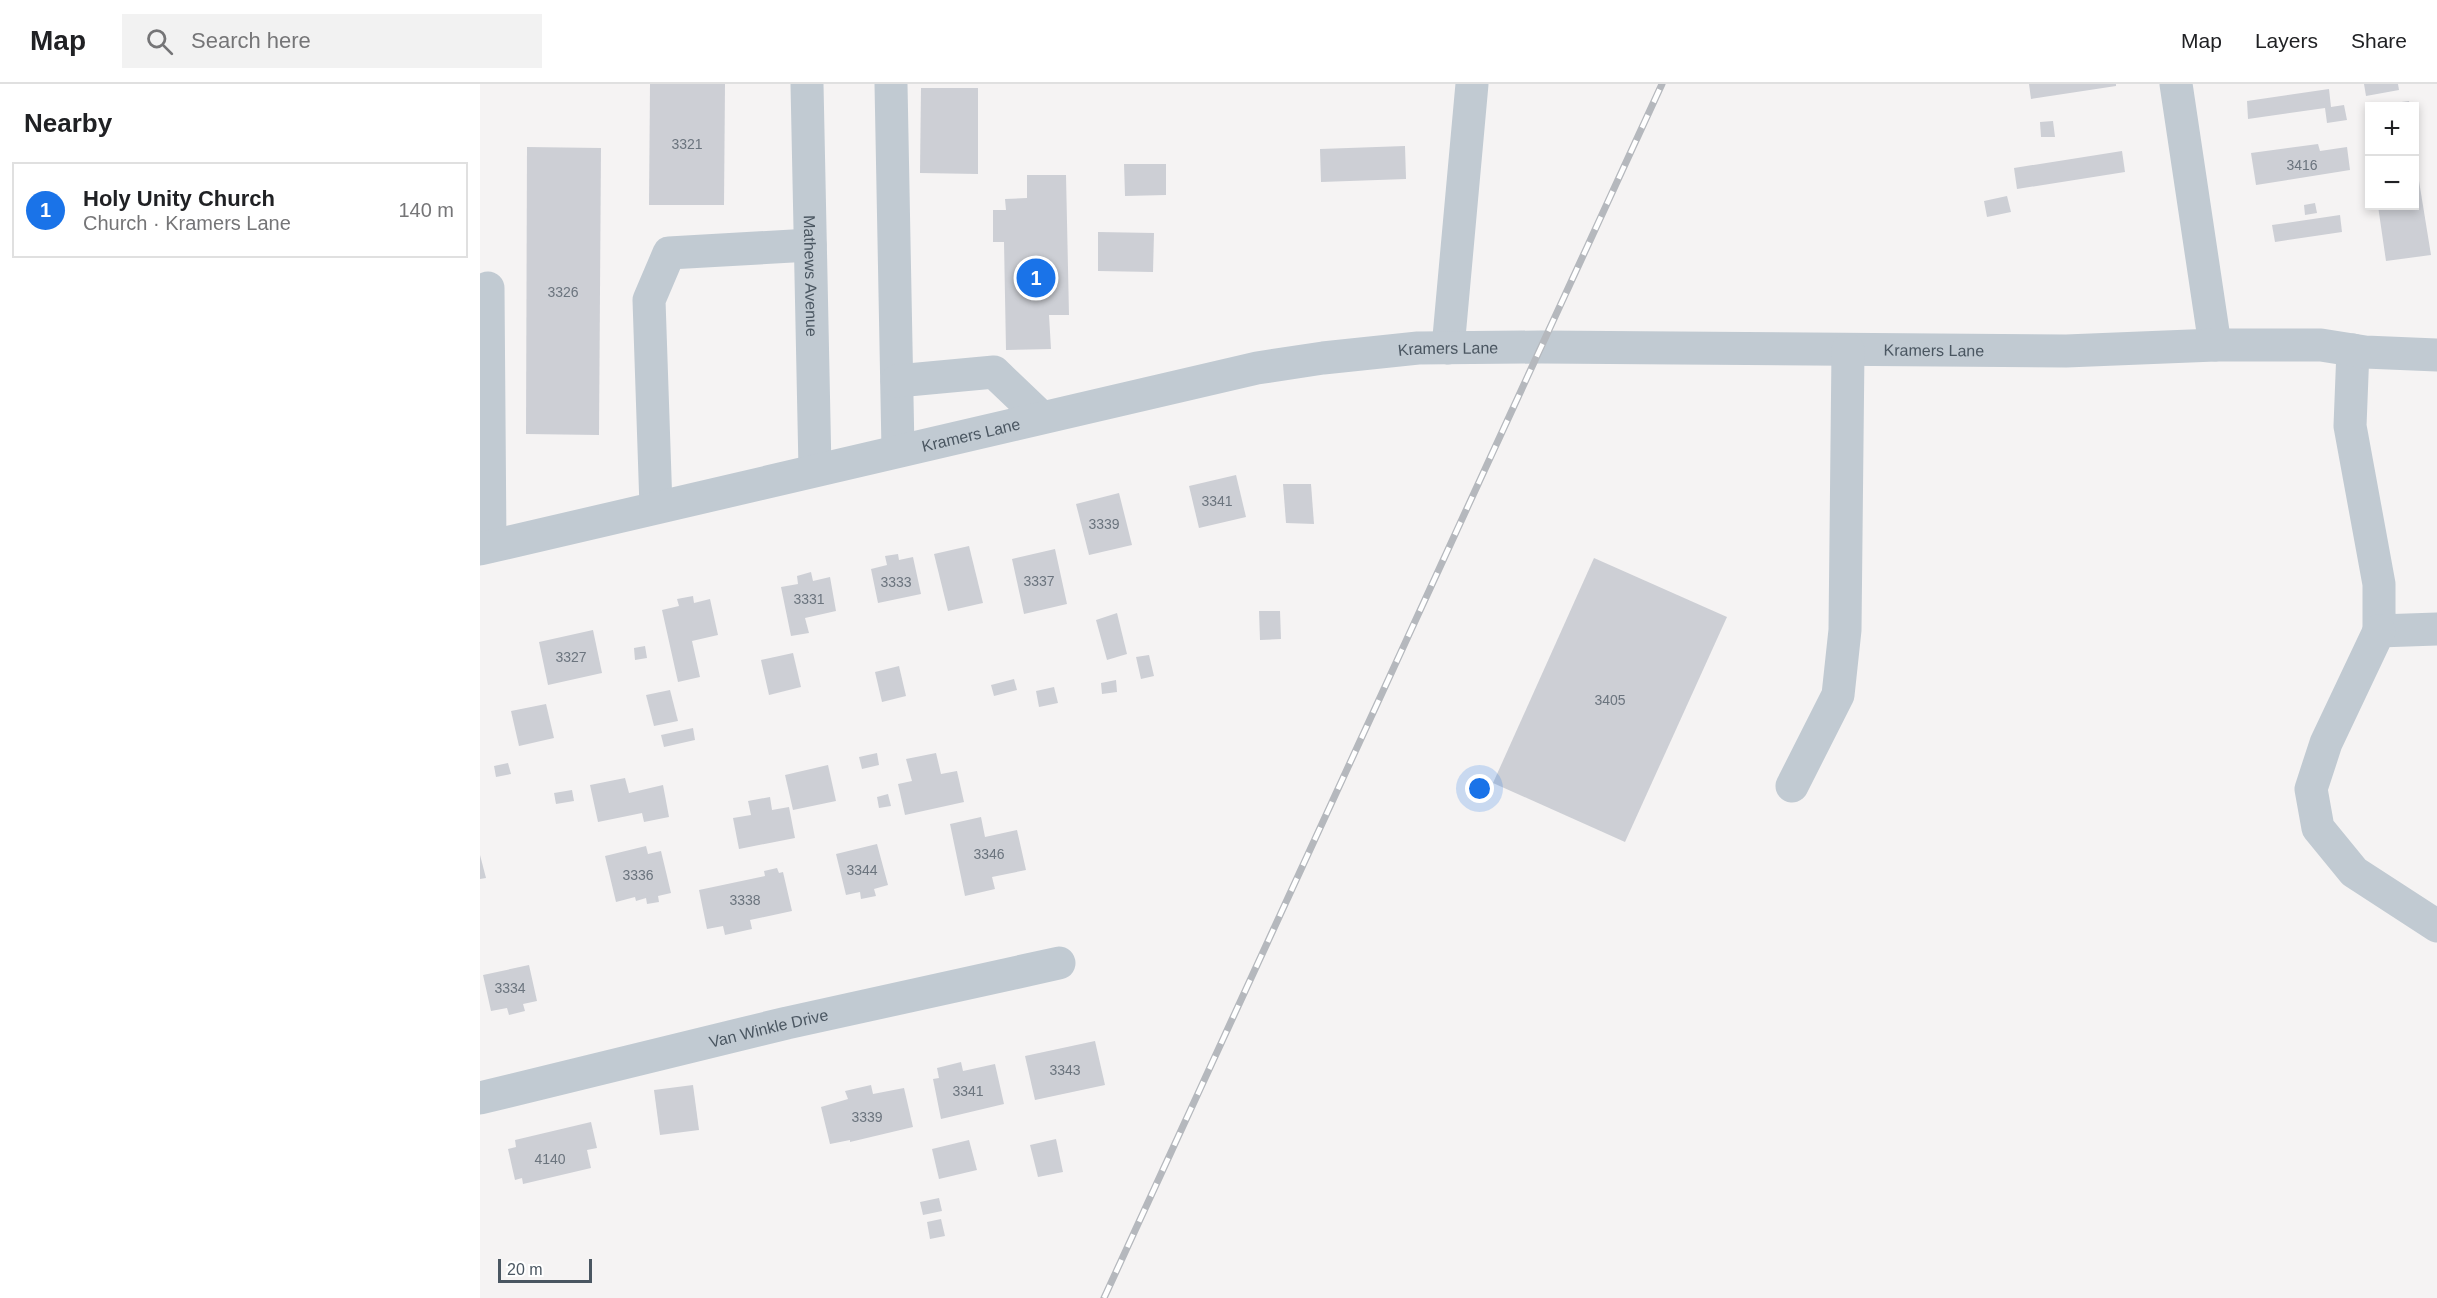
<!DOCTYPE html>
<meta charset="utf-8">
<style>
:root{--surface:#fff;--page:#f2f2f2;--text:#202124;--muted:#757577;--line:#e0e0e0;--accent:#1a73e8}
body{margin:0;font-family:Helvetica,sans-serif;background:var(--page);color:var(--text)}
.controls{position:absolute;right:18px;top:18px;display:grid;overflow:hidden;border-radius:0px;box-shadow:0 3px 9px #0003}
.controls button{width:54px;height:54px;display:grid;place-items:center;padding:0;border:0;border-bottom:2px solid var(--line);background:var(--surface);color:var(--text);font:30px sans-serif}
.scale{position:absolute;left:18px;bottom:15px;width:94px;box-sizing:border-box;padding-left:6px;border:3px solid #4a5661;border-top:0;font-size:16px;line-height:21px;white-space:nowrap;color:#4a5661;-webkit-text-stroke:4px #fff;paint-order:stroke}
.you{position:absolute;left:1000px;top:705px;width:21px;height:21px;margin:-15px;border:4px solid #fff;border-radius:50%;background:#1a73e8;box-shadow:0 0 0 9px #1a73e833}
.badge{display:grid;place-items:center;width:39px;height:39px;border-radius:50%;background:var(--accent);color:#fff;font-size:20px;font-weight:700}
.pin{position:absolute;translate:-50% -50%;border:3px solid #fff;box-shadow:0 2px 6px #0006}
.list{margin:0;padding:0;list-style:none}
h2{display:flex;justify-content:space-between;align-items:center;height:78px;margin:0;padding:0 24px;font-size:26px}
h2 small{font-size:20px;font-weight:400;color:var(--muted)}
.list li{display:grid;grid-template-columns:39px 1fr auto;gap:18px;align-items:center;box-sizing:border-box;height:96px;margin:0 12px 12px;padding:0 12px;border:2px solid var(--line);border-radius:0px}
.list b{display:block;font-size:22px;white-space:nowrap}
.list p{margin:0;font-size:20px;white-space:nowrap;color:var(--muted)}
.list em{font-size:20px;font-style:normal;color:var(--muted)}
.icon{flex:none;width:33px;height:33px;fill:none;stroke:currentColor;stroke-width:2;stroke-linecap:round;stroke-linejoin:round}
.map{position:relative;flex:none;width:1957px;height:1214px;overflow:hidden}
header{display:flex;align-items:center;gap:36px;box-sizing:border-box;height:84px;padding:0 30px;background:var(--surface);border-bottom:2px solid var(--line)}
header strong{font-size:28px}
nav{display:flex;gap:33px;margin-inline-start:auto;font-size:21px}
.search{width:420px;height:54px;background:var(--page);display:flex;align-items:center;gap:15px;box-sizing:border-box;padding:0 21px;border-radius:0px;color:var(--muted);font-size:22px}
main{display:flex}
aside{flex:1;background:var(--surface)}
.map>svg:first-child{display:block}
.building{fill:#cdcfd5}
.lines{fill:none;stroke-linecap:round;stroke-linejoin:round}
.minor{stroke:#c1cad2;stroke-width:33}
.rail-casing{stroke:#b5b8bd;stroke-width:7}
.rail{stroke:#fff;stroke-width:4.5;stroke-dasharray:14;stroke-linecap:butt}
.labels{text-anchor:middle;stroke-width:6;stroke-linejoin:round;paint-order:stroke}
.number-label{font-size:14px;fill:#6b747e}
.street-label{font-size:16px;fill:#4a5661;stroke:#fff}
</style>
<header>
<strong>Map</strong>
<div class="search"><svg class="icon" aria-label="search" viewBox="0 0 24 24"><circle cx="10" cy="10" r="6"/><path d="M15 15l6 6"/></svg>Search here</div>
<nav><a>Map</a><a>Layers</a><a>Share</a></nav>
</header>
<main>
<aside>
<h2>Nearby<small></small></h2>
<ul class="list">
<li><span class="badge">1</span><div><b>Holy Unity Church</b><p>Church · Kramers Lane</p></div><em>140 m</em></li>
</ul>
</aside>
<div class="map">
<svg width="1957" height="1214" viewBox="0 0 1957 1214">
<rect width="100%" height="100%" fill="#f5f3f3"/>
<g class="building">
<polygon points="170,0 245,0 244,121 169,121"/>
<polygon points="1549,0 1636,0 1636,2 1551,15"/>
<polygon points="1884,0 1918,0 1919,6 1886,12"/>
<polygon points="441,4 498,4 498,90 440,89"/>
<polygon points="1849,5 1851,23 1864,21 1867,36 1847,39 1845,24 1768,35 1767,17"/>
<polygon points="1929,17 1930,22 1899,22 1899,21"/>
<polygon points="1890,35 1890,51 1888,51 1886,36"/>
<polygon points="1573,37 1575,53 1561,53 1560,38"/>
<polygon points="1838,60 1840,67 1867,63 1870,86 1776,101 1771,69"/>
<polygon points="925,62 926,95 841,98 840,65"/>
<polygon points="47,63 121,64 119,351 46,350"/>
<polygon points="1934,66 1951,171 1906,177 1898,122 1934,122"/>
<polygon points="1642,67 1645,88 1537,105 1534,84"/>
<polygon points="644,80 686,80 686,111 645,112"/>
<polygon points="547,91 586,91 589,231 569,231 571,265 526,266 524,158 513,158 513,126 526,126 525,115 547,114"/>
<polygon points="1527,112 1531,128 1507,133 1504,117"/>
<polygon points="1835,119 1837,129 1825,131 1824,121"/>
<polygon points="1860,131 1862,148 1795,158 1792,141"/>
<polygon points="618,148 674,149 673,188 618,187"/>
<polygon points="756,391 766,433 719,444 709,402"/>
<polygon points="803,400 831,400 834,440 806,439"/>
<polygon points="639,409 652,461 609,471 596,420"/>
<polygon points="489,462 503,519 468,527 454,470"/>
<polygon points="575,465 587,520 544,530 532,475"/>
<polygon points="418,470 419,476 433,473 441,510 398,519 391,485 407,481 405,472"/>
<polygon points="1114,474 1247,533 1145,758 1013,699"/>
<polygon points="331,488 333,497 350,493 356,527 325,534 329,549 311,552 301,503 318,500 317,492"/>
<polygon points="213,512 214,519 230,515 238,551 212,557 220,593 198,598 182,526 199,522 197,515"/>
<polygon points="779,527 800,527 801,555 780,556"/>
<polygon points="637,529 647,570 627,576 616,536"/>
<polygon points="113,546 122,589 68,601 59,558"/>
<polygon points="165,562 167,574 155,576 154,564"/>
<polygon points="313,569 321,603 289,611 281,576"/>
<polygon points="669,571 674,592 661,595 656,573"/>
<polygon points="419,582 426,612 402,618 395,588"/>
<polygon points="534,595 537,606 514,612 511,601"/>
<polygon points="636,596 637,608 622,610 621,599"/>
<polygon points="574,603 578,619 559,623 556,607"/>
<polygon points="190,606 198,637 174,642 166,611"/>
<polygon points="66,620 74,654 39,662 31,627"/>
<polygon points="213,644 215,656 184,663 181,651"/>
<polygon points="397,669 399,681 382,685 379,673"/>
<polygon points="456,669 461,690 477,687 484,718 425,731 418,700 432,697 426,675"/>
<polygon points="28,679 31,690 16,693 14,682"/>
<polygon points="348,681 356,717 313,726 305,691"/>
<polygon points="145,694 149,709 183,701 189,733 164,738 162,729 118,738 110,701"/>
<polygon points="92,706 94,717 76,720 74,709"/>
<polygon points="408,710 411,722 399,724 397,713"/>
<polygon points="290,713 292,726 309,723 315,754 259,765 253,734 271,731 268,717"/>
<polygon points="501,733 505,753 537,746 546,786 512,793 515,805 485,812 470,740"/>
<polygon points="397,760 408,801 394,805 396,812 381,815 380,808 366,811 356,770"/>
<polygon points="166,762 168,770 181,767 191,809 178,812 179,818 167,820 166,814 156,817 155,813 136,818 125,772"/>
<polygon points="0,771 6,794 0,795"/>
<polygon points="297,784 299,789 303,788 312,827 270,836 272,845 245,851 243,842 227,845 219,806 285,792 284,787"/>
<polygon points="49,881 57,917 43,920 45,927 29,931 27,924 11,927 3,891"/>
<polygon points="615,957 625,1001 555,1016 545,972"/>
<polygon points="481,978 483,987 515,980 524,1020 461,1035 453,995 459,994 457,984"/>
<polygon points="213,1001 219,1046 180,1051 174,1006"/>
<polygon points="391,1001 393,1010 424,1004 433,1043 370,1058 370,1056 350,1060 341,1023 368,1015 365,1007"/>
<polygon points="111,1038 117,1064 107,1066 111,1084 43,1100 42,1094 35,1096 28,1065 36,1063 35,1056"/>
<polygon points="576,1055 583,1088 558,1093 550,1061"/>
<polygon points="489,1056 497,1086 459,1095 452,1065"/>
<polygon points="459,1114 462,1127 443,1131 440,1118"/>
<polygon points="461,1135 465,1152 450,1155 447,1138"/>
</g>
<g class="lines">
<g class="minor">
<path id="s1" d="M 327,0 L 335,385"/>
<polyline points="411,0 418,366"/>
<polyline points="1696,0 1735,261"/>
<polyline points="8,204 10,462"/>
<polyline points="968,264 992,0"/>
<polyline points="1873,266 1870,342 1899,500 1899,547 1957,545"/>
<polyline points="417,297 514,288 561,333"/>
<polyline points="176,423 169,216 189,169 330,161"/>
<path id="s2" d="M 0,465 L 777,284 L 843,274 L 938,264 L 1061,263 L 1586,267 L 1735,261 L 1841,261 L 1885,268 L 1957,271"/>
<polyline points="1899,547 1846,659 1831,705 1838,744 1874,788 1957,842"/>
<polyline points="1312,702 1358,611 1365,546 1368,266"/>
<path id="s3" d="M 0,1014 L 307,939 L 579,879"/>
</g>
<g class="rail-casing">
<polyline id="rail" points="624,1214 1182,0"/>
</g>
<use href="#rail" class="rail"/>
</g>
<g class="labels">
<g class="number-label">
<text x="207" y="65">3321</text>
<text x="1822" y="86">3416</text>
<text x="83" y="213">3326</text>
<text x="737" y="422">3341</text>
<text x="624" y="445">3339</text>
<text x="559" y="502">3337</text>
<text x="416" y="503">3333</text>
<text x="329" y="520">3331</text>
<text x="91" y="578">3327</text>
<text x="1130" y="621">3405</text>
<text x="509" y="775">3346</text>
<text x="382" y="791">3344</text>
<text x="158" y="796">3336</text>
<text x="265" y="821">3338</text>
<text x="30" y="909">3334</text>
<text x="585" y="991">3343</text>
<text x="488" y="1012">3341</text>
<text x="387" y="1038">3339</text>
<text x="70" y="1080">4140</text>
</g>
<g class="street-label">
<text dy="6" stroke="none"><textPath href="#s1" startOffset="192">Mathews Avenue</textPath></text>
<text dy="6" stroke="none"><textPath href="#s2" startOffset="990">Kramers Lane</textPath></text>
<text dy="6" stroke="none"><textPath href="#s2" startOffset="1476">Kramers Lane</textPath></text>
<text dy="6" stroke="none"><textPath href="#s2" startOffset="504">Kramers Lane</textPath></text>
<text dy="6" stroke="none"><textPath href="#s3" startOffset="297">Van Winkle Drive</textPath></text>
</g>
</g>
</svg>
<div class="controls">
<button>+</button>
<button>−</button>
</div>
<div class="scale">20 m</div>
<div class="you"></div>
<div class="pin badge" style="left:556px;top:194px">1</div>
</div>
</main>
